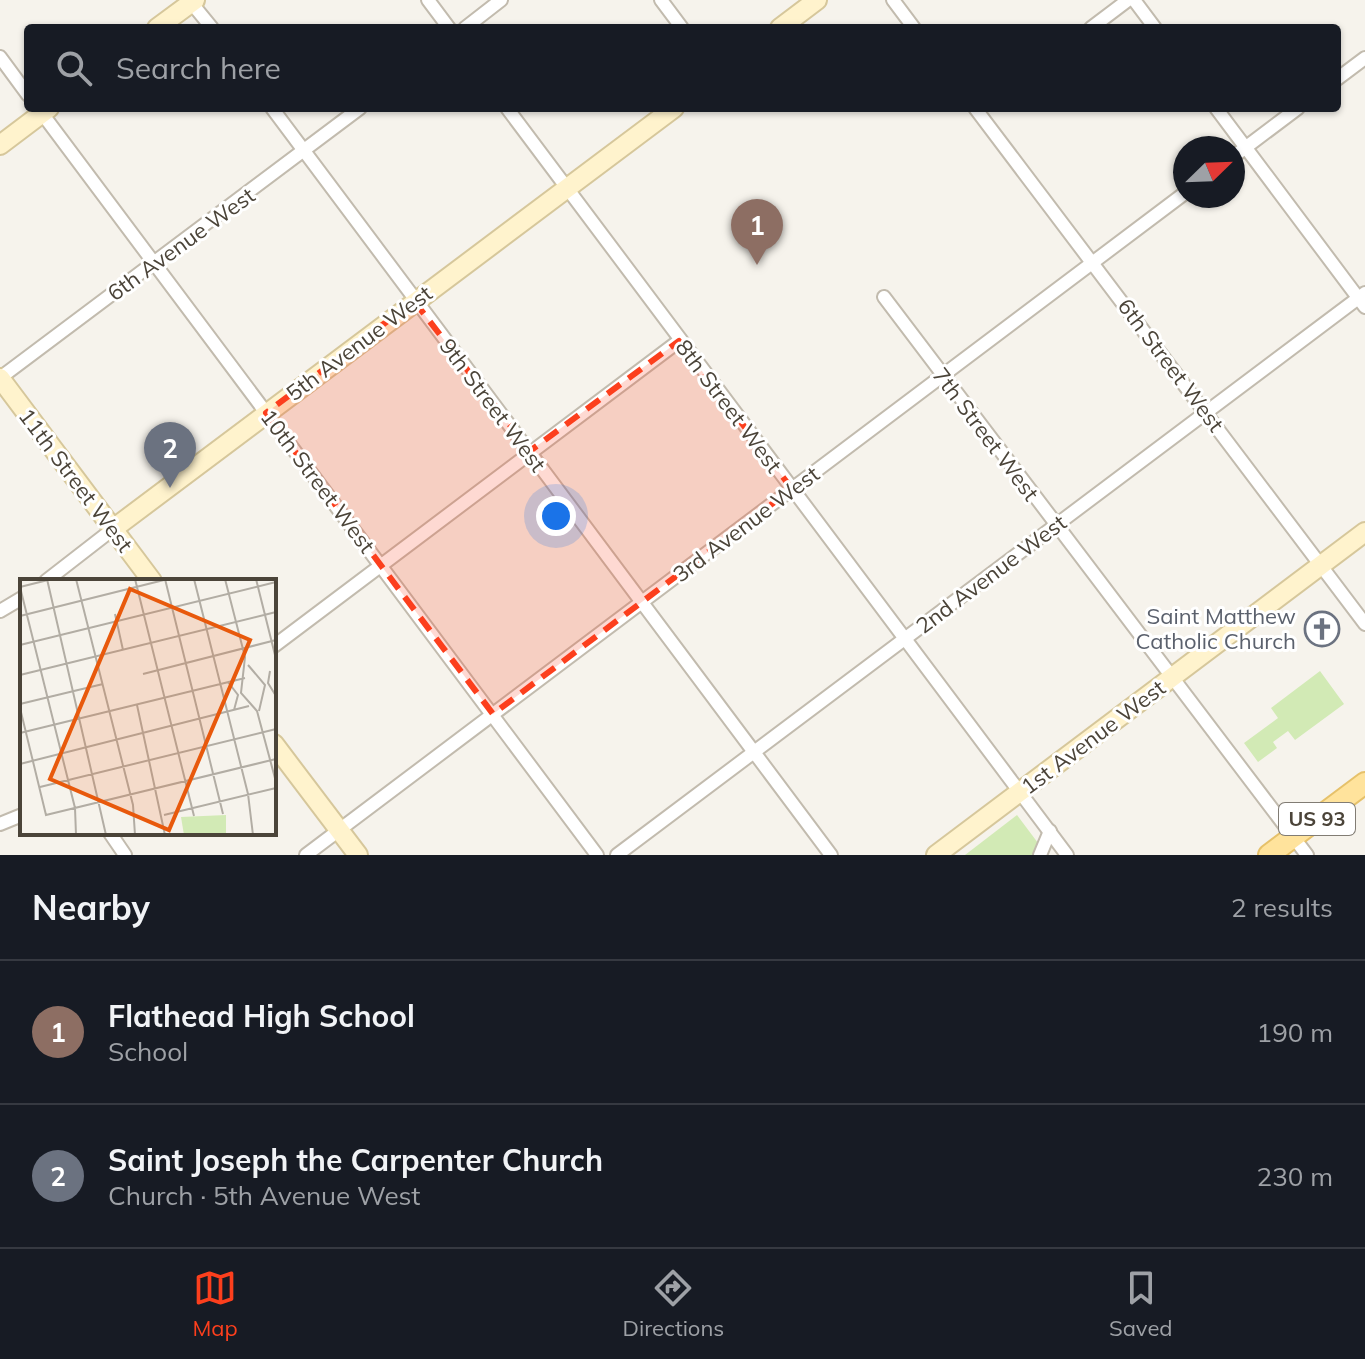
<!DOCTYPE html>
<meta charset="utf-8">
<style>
:root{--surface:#171b24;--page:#242831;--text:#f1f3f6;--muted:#9ea1a6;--line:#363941;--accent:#fc3f1d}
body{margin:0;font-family:Mulish,sans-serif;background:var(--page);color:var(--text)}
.compass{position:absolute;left:1173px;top:136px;width:72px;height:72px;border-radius:50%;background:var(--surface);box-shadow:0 2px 6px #0004;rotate:67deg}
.you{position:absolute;left:556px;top:516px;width:28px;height:28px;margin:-20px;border:6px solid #fff;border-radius:50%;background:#1a73e8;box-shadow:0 0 0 12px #1a73e833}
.badge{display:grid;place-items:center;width:52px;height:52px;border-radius:50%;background:var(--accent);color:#fff;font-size:26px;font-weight:700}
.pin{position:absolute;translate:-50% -66px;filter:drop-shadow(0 2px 4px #0008)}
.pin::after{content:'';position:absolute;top:42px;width:28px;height:24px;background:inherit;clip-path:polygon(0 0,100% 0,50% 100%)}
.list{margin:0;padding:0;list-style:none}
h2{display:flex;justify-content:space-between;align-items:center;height:104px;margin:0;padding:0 32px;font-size:34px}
h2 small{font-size:26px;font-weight:400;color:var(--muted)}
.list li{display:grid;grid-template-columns:52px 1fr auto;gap:24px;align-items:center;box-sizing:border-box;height:144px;padding:0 32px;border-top:2px solid var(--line)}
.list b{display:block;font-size:30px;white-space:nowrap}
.list p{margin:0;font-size:26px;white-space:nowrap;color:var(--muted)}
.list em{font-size:26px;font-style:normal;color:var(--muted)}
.icon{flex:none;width:44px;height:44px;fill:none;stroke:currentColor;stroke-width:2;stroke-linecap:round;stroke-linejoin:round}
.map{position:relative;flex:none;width:1365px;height:855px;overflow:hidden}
.search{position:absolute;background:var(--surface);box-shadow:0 2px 6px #0004;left:24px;right:24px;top:24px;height:88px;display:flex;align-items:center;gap:20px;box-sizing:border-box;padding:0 28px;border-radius:8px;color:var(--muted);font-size:30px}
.sheet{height:392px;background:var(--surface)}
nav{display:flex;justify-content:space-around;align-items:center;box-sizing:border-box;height:112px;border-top:2px solid var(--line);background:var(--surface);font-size:22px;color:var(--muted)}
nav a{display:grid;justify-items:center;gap:4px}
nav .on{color:var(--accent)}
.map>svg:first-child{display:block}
.green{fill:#d2eab5}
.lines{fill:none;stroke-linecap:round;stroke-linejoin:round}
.street-casing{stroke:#c2bbae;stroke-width:16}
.secondary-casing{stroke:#d6c79b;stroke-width:22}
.primary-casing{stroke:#e6c16a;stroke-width:24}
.street{stroke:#fff;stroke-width:12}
.secondary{stroke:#fff3cd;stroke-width:18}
.primary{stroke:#ffe39c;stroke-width:20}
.marked{fill:#fc3f1d;fill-opacity:0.2;stroke:#fc3f1d;stroke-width:6;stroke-dasharray:16 10;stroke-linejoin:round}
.labels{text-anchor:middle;stroke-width:6;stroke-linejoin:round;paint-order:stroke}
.shield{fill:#fff;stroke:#817c74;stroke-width:2}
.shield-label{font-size:20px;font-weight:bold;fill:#4b4439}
.street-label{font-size:22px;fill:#4b4439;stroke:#fff}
.worship-label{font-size:22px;fill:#5b616d;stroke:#fff;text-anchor:end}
.inset-road{fill:none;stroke:#b2ada4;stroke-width:2}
.view{fill:#e8590c;fill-opacity:0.15;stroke:#e8590c;stroke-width:4}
.inset-edge{fill:none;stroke:#4b4439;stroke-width:4}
</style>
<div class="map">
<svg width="1365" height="855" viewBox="0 0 1365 855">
<rect width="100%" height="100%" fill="#f6f3ec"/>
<g class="green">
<polygon points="1320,671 1344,704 1295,740 1288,731 1273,742 1277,748 1258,762 1244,743 1278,718 1271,708"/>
<polygon points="1017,815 1047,855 965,855"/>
</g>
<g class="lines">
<g class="street-casing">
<g id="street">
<polyline points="189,0 212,28"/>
<polyline points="428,0 449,28"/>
<polyline points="661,0 682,28"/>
<polyline points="893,0 914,28"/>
<polyline points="1134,0 1155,28"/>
<polyline points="465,28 501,0"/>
<polyline points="1091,28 1128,0"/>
<polyline points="0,57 28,95"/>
<polyline points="1337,79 1365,58"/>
<polyline points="38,108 597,855"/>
<polyline points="272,108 831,855"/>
<polyline points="507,108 1067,855"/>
<polyline points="975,108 1365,624"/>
<polyline points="1216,108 1365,307"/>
<polyline points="1233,157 1298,108"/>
<polyline points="884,297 1307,855"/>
<polyline points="0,378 360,108"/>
<polyline points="46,581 113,529"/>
<polyline points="0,611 22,598"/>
<polyline points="274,646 679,341"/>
<polyline points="0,824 22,815"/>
<polyline points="110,833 125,855"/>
<polyline points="306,855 1185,193"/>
<polyline points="617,855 1365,293"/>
<polyline points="1040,855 1050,831"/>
</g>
</g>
<g class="secondary-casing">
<g id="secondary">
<polyline points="157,28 195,0"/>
<polyline points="780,28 817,0"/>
<polyline points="0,145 49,108"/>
<polyline points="0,378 152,581"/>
<polyline points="113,529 674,108"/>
<polyline points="274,744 358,855"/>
<polyline points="936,855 1365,532"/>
</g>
</g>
<g class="primary-casing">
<polyline id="primary" points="1269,855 1365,783"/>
</g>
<use href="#street" class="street"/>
<use href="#secondary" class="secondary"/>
<use href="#primary" class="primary"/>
</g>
<path class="marked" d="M 414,301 L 530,451 L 679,341 L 792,489 L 493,714 L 266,413 Z"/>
<defs>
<g id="church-ring" transform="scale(1.8)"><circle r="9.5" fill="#fff" stroke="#6b7280" stroke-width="1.5"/><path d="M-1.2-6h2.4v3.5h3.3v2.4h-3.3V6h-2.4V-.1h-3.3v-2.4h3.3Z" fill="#6b7280"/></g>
</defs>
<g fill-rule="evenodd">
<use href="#church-ring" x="1322" y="629"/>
</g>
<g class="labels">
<rect class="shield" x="1279" y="803" width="76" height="32" rx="6"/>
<g class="shield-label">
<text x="1317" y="826">US 93</text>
</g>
<g class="street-label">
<text transform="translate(181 244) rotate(-36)" y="8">6th Avenue West</text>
<text transform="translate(359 343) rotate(-37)" y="8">5th Avenue West</text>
<text transform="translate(1171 365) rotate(53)" y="8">6th Street West</text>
<text transform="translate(493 405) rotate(53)" y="8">9th Street West</text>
<text transform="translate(729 406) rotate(53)" y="8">8th Street West</text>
<text transform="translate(986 434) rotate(53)" y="8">7th Street West</text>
<text transform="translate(76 480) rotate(53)" y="8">11th Street West</text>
<text transform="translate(318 481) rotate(53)" y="8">10th Street West</text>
<text transform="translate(746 524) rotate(-37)" y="8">3rd Avenue West</text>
<text transform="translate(991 574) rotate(-37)" y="8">2nd Avenue West</text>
<text transform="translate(1093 737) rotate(-37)" y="8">1st Avenue West</text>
</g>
<g class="worship-label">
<text x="1296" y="624">Saint Matthew<tspan x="1296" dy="25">Catholic Church</tspan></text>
</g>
</g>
<g transform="translate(20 579)">
<rect width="256" height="256" fill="#f6f3ec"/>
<path d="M 206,236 L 206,256 L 164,256 L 161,238 Z" fill="#d2eab5"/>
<path class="inset-road" d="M 27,0 L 86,256M 56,0 L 113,226 L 115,256M 115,0 L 174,237M 145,0 L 203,235M 174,0 L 228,215 L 233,256M 205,0 L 225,78 L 221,114 L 237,132 L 256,203M 236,0 L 256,80M 0,8 L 55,229 L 56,256M 0,8 L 28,1M 95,35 L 103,71M 0,37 L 148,0M 0,66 L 256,3M 228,86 L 245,106 L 239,132M 250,92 L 248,104 L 256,117M 123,95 L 256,61M 0,96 L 256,33M 208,103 L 218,116 L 214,131M 0,125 L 83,105M 117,126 L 145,256M 0,129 L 26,236 L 256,180M 0,154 L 225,99M 0,185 L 229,127M 20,208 L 256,150M 144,236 L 256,209"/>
<path class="view" d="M 110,10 L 230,61 L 149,251 L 30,200 Z"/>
<rect width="256" height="256" class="inset-edge"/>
</g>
</svg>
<svg class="compass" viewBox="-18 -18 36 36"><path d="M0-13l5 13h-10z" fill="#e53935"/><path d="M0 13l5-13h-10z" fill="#9ea1a6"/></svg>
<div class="you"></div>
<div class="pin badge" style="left:757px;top:265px;background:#8d6e63">1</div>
<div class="pin badge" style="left:170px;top:488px;background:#6b7280">2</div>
<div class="search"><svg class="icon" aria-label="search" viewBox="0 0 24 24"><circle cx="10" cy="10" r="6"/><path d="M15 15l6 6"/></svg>Search here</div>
</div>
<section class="sheet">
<h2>Nearby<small>2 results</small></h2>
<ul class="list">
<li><span class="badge" style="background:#8d6e63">1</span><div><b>Flathead High School</b><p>School</p></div><em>190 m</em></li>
<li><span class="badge" style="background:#6b7280">2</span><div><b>Saint Joseph the Carpenter Church</b><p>Church · 5th Avenue West</p></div><em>230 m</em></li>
</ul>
</section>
<nav>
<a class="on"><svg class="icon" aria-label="map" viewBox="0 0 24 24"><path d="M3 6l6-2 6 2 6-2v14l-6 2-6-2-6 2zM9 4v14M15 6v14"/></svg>Map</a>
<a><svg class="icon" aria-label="directions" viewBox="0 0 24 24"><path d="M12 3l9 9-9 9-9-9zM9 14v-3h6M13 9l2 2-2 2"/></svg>Directions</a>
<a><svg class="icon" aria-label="saved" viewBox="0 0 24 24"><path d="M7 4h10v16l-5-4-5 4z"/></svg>Saved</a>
</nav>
